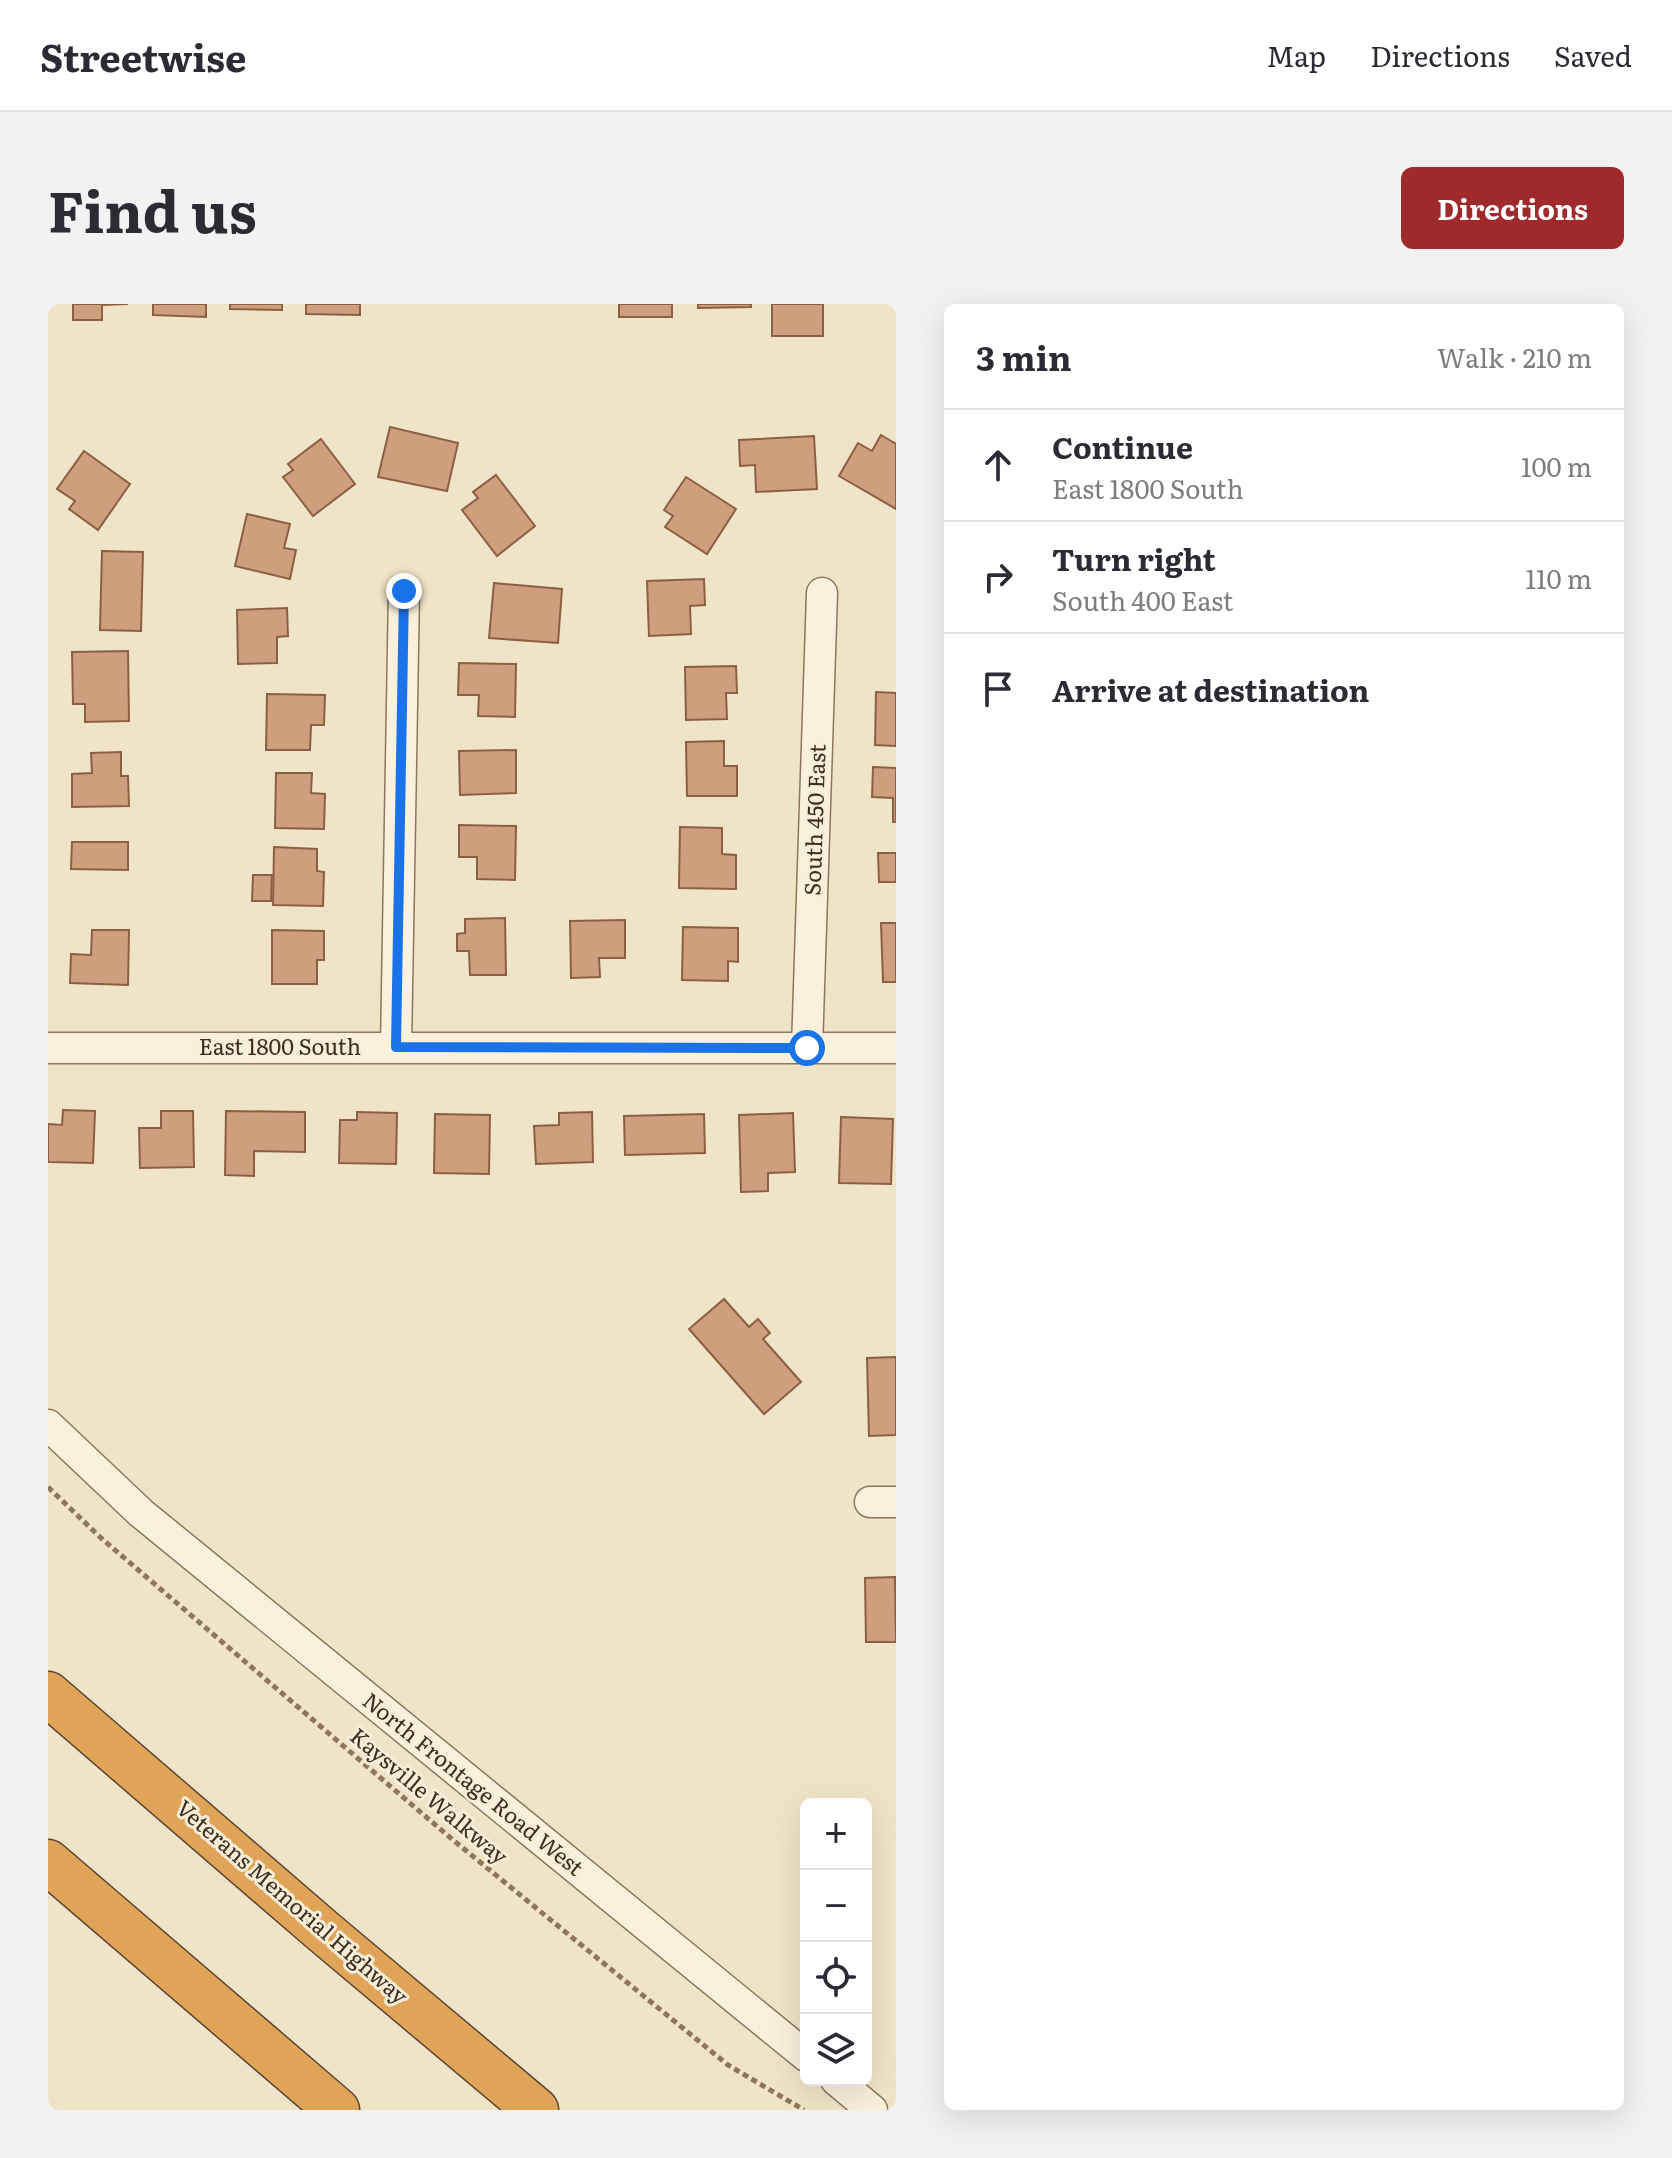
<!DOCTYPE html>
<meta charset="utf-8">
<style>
:root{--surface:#fff;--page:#f2f2f3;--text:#2b2b33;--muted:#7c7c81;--line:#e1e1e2;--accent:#9e2a2b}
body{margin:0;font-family:Literata,serif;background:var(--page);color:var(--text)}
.controls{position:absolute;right:24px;bottom:24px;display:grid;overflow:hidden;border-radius:12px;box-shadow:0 8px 32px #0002}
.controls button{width:72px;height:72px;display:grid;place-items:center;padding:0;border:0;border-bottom:2px solid var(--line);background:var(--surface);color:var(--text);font:40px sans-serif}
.stop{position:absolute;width:24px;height:24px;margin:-18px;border:6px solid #1a73e8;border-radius:50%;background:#fff}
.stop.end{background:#1a73e8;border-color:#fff;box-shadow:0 2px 8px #0008}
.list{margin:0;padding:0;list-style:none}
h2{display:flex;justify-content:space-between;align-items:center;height:104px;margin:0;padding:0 32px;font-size:34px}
h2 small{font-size:26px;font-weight:400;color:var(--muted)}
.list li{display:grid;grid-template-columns:52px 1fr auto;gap:24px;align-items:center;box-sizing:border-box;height:112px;padding:0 32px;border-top:2px solid var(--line)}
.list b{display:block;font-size:30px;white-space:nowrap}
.list p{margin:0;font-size:26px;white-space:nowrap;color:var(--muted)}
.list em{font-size:26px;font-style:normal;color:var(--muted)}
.icon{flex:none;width:44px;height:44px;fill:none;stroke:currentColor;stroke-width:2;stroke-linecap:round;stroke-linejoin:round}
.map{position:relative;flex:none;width:848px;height:1806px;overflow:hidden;border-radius:12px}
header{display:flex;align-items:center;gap:48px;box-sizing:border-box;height:112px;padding:0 40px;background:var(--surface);border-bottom:2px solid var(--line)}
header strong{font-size:38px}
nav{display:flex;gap:44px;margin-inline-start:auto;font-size:28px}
.intro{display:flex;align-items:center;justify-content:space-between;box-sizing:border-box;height:192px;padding:0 48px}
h1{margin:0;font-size:56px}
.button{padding:20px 36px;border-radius:12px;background:var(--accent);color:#fff;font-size:28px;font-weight:700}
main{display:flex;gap:48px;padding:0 48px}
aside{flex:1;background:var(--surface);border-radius:12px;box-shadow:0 8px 32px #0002}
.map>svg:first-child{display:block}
.building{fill:#cf9f7d;stroke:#8d5f41;stroke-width:2}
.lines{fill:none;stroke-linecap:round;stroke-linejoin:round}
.minor-casing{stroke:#8d765c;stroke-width:33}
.highway-casing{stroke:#5b4430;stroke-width:47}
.path{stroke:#8d765c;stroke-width:5;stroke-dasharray:6 4;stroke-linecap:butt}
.minor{stroke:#faf1dc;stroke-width:30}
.highway{stroke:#e0a458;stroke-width:44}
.route{stroke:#1a73e8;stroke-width:10}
.labels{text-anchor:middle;stroke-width:6;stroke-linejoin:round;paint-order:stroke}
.street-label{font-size:22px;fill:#3d2e20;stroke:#f7eed8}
</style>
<header>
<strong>Streetwise</strong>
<nav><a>Map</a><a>Directions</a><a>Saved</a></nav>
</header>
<div class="intro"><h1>Find us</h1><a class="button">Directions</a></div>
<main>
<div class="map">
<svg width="848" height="1806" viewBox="0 0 848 1806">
<rect width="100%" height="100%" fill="#f0e4c8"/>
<g class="building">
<polygon points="25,0 80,0 54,1 54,16 25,16"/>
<polygon points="105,0 158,0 158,13 105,11"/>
<polygon points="182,0 234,0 234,6 182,5"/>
<polygon points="258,0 312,0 312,11 258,10"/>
<rect x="571" y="0" width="53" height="13"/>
<polygon points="650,0 703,0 703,3 650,4"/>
<rect x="724" y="0" width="51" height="32"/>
<polygon points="342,123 410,139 399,187 330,173"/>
<polygon points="833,131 848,140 848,205 791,172 810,139 824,147"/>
<polygon points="766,132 769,185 708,188 707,161 692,162 691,136"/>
<polygon points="273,135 307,180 265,212 235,173 245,166 240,160"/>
<polygon points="36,147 82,180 50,226 21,205 27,197 9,185"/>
<polygon points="448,171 487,222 449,252 414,206 430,194 425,188"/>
<polygon points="638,173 688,205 659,250 617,223 625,212 616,206"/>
<polygon points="199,210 242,220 236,244 248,246 242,275 187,262"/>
<polygon points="54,247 95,248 93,327 52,326"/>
<polygon points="656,275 657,301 642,302 643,330 601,332 599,277"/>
<polygon points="446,279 514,285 510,339 441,334"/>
<polygon points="239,304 240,332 229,333 229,359 190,360 189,306"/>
<polygon points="80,347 81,417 37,418 37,400 25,400 24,348"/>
<polygon points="411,359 468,360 467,413 430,412 431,391 410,391"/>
<polygon points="688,362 689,389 678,389 679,415 638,416 637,363"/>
<polygon points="828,388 848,389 848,442 827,441"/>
<polygon points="219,390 277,391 276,421 263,421 262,446 218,446"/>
<polygon points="676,437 676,462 689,462 689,492 639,492 638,438"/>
<polygon points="468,446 468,489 412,491 411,447"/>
<polygon points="73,448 73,472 80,472 81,502 24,503 24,470 44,469 43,449"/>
<polygon points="825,463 848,464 848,518 845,518 845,494 824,493"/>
<polygon points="228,469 264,469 263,489 277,490 276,525 227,524"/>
<polygon points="411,521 468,522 467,576 429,575 429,553 411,553"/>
<polygon points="632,523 674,524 674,550 688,551 688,585 631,584"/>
<polygon points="24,538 80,538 80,566 23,565"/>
<polygon points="226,543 269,545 269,567 276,568 275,602 225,601"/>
<polygon points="830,549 848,549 848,578 831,578"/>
<polygon points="205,571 224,571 223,597 204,597"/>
<polygon points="457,614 458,671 422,671 421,647 409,647 409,630 417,629 417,615"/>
<polygon points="577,616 577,654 551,654 552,673 523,674 522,617"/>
<polygon points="833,619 848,619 848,678 835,678"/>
<polygon points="635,623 690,624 690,658 680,657 680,677 634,676"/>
<polygon points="44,626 81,626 80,681 22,679 23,650 43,651"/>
<polygon points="224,626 276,627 276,656 269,656 269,680 224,680"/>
<polygon points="15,806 47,807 45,859 0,858 0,820 14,821"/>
<polygon points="113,807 145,807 146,863 92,864 91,824 113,824"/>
<polygon points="178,807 257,808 257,848 206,847 206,872 177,871"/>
<polygon points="309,808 349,809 348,860 291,859 292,816 309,816"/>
<polygon points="544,808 545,858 488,860 486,822 511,821 511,809"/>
<polygon points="745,809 747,868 720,869 720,887 693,888 691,811"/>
<polygon points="387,810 442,811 441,870 386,869"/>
<polygon points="656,810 657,849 577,851 576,812"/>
<polygon points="793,813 845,815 843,880 791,879"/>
<polygon points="676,995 701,1023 710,1015 722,1029 715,1035 753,1078 716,1110 641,1025"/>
<polygon points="848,1053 848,1131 821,1132 819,1054"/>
<polygon points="847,1273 848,1338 818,1338 817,1274"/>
</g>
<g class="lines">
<g class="minor-casing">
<g id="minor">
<polyline points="348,743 356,287"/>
<polyline points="0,744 848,744"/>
<polyline points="759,744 774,289"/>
<polyline points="0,1121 93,1209 758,1752"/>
<polyline points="822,1198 848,1198"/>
<polyline points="788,1776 824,1806"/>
</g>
</g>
<g class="highway-casing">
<g id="highway">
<polyline points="0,1390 276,1628 488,1806"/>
<polyline points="0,1558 289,1806"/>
</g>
</g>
<polyline class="path" points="0,1183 53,1234 405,1536 680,1761 756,1806"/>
<use href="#minor" class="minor"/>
<use href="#highway" class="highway"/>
</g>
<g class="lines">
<polyline class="route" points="356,287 348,743 759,744"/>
</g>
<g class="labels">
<g class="street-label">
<text transform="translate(767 516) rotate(-88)" y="8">South 450 East</text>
<text x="232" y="751">East 1800 South</text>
<text transform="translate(425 1480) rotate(39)" y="8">North Frontage Road West</text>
<text transform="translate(381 1492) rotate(40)" y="8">Kaysville Walkway</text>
<text transform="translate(244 1598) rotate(41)" y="8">Veterans Memorial Highway</text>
</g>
</g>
</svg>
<div class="controls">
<button>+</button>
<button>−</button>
<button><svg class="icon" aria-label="locate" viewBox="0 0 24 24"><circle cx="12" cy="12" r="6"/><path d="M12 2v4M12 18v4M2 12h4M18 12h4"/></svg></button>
<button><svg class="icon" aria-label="layers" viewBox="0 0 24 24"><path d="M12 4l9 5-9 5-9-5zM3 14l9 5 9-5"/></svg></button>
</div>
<div class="stop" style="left:759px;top:744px"></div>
<div class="stop end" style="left:356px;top:287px"></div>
</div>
<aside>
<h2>3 min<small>Walk · 210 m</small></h2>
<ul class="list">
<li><svg class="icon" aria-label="ahead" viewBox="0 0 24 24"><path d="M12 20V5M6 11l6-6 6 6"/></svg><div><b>Continue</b><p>East 1800 South</p></div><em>100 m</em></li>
<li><svg class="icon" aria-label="right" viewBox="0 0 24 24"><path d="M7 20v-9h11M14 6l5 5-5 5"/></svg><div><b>Turn right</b><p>South 400 East</p></div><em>110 m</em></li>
<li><svg class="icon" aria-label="arrive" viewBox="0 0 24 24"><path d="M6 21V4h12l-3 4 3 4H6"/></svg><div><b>Arrive at destination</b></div></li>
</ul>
</aside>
</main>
